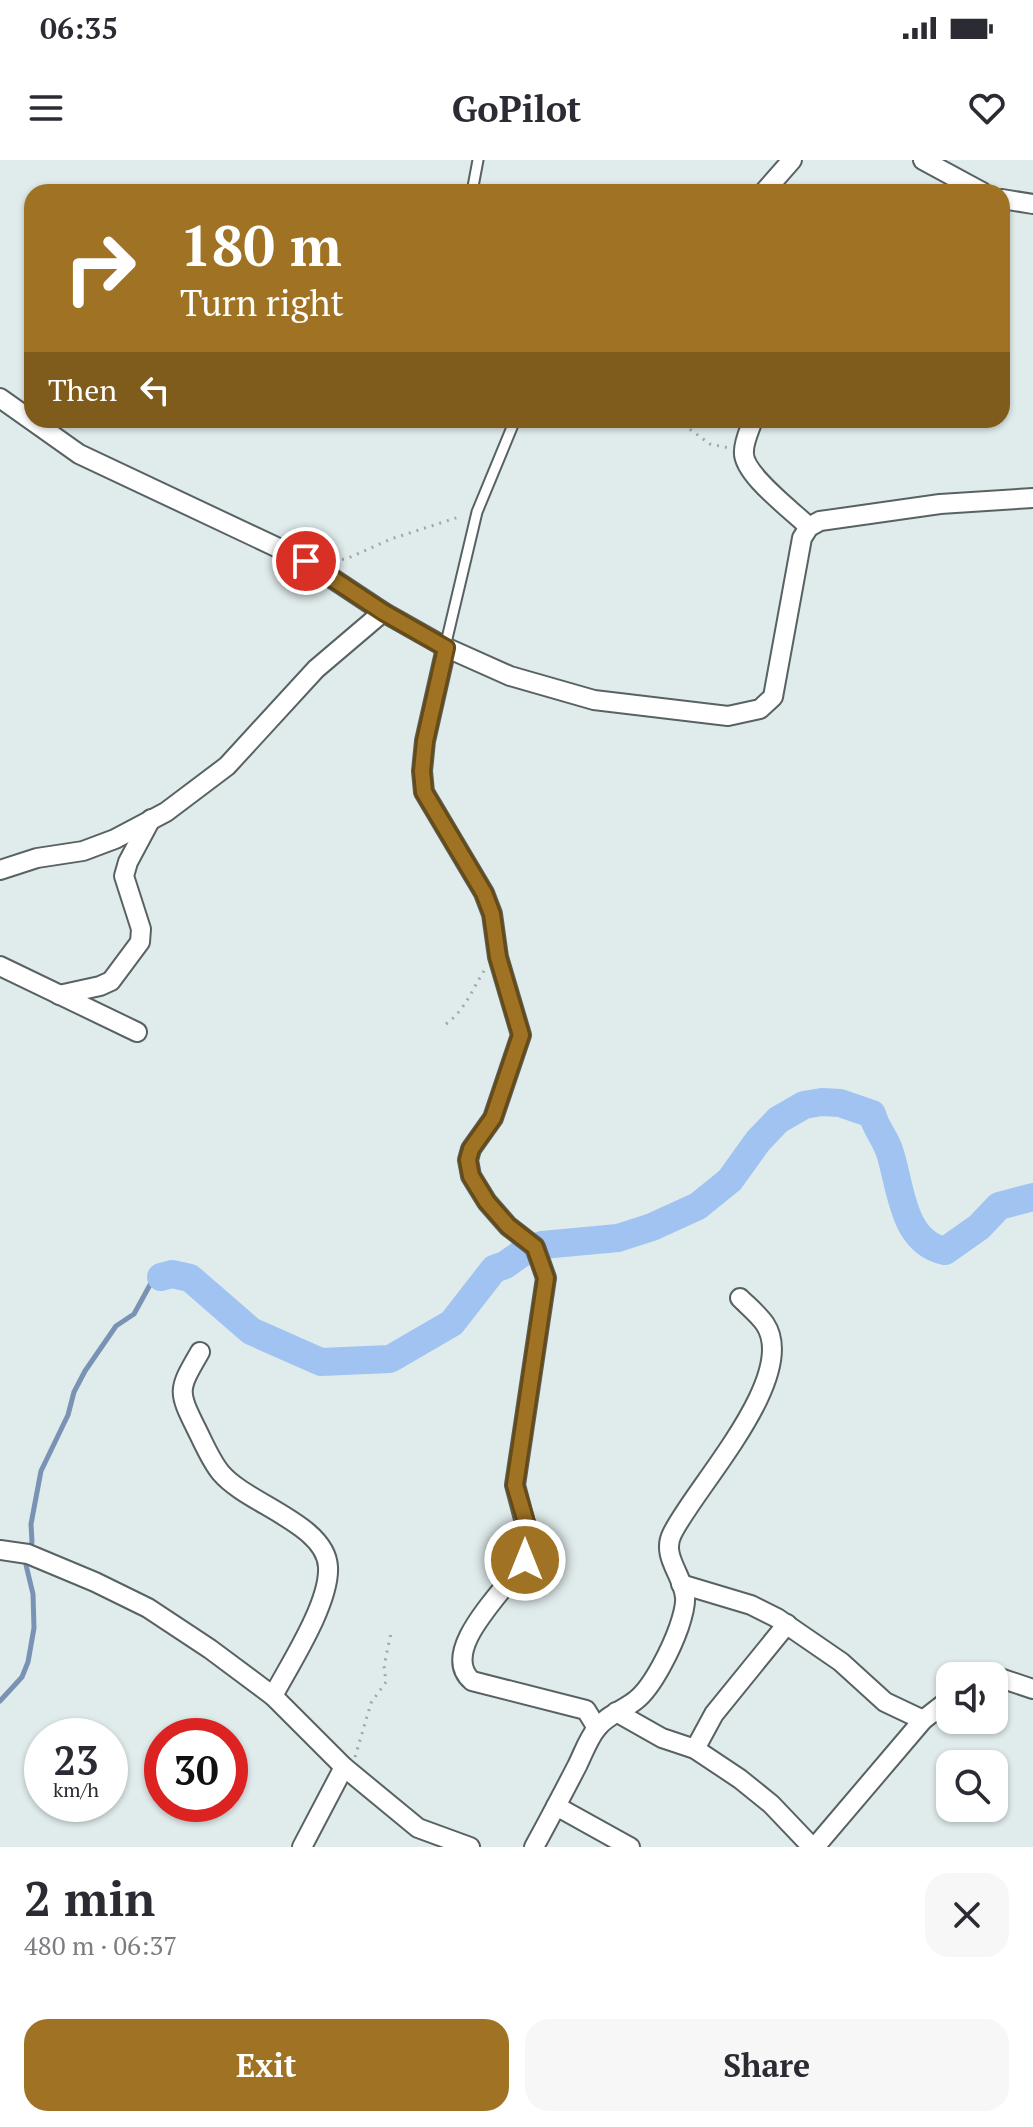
<!DOCTYPE html>
<html lang="en">
<head>
<meta charset="utf-8">
<style>
  :root { --surface:#fff; --page:#f7f7f7; --text:#2b2b33; --muted:#7c7c81; --accent:#9f7323 }
  body { margin:0; font-family:"PT Serif",serif; background:var(--page); color:var(--text); height:100vh; display:flex; flex-direction:column; font-size:30px; white-space:nowrap }
  * { box-sizing:border-box; margin:0 }
  p { font-size:26px; color:var(--muted) }
  .icon { flex:none; width:44px; height:44px; fill:none; stroke:currentColor; stroke-width:2; stroke-linecap:round; stroke-linejoin:round }
  .map { position:relative; height:1687px; overflow:hidden }
  .side { display:flex; flex-direction:column; background:var(--surface); flex:1 }
  .side>* { flex:none }
  .guide { position:absolute; left:24px; top:24px; width:986px; height:244px; border-radius:24px; box-shadow:0 2px 6px #0004; background:#9f7323; color:#fff; overflow:hidden }
  .buttons { position:absolute; left:936px; top:1502px; display:grid; gap:16px }
  .buttons a { display:grid; place-items:center; width:72px; height:72px; border-radius:16px; background:var(--surface); box-shadow:0 2px 6px #0004; font-size:40px }
  .speed { position:absolute; left:24px; top:1558px; display:flex; gap:16px; font-size:40px; font-weight:700; text-align:center }
  .speed>* { display:grid; place-content:center; width:104px; height:104px; border-radius:50%; background:var(--surface); box-shadow:0 2px 6px #0004; line-height:1 }
  .speed small { font-size:20px; font-weight:400 }
  .speed .limit { border:12px solid #d22; background:#fff; color:#111 }
  .pin { position:absolute; display:grid; place-items:center; width:68px; height:68px; color:#fff; margin:-34px; border:4px solid #fff; border-radius:50%; box-shadow:0 2px 8px #0007 }
  .me { position:absolute; width:88px; margin:-44px; rotate:0deg; stroke-linejoin:round; filter:drop-shadow(0 0 6px #0008) }
  .turn { display:flex; align-items:center; gap:28px; height:168px; padding:0 24px; font-size:36px }
  .turn .icon { width:104px; height:104px; stroke-width:2.5 }
  .turn b { display:block; font-size:56px; line-height:68px }
  .then { display:flex; align-items:center; height:76px; padding:0 24px; background:#0003; gap:16px; font-size:30px }
  .round { display:grid; place-items:center; flex:none; width:84px; height:84px; border-radius:24px; background:var(--page) }
  .summary { display:flex; align-items:center; justify-content:space-between; height:136px; padding:0 24px }
  h1 { font-size:48px; font-weight:700; line-height:60px }
  .cta { display:flex; gap:16px; margin-top:auto; padding:16px 24px }
  .cta a { flex:1; height:92px; border-radius:24px; background:var(--accent); color:#fff; font-size:32px; font-weight:700; line-height:92px; text-align:center }
  .cta a+a { background:var(--page); color:var(--text) }
  .status { display:flex; justify-content:space-between; align-items:center; height:56px; padding:0 40px; background:var(--surface); direction:ltr }
  .status svg { height:22px; fill:currentColor }
  header { display:flex; justify-content:space-between; align-items:center; height:104px; padding:0 24px; background:var(--surface); font-size:36px; font-weight:700 }
  .map>svg:first-child { display:block }
</style>
</head>
<body>
<div class="status"><b>06:35</b><svg viewBox="0 0 49 12"><path d="M0 12V9h3v3zM5 12V6h3v6zM10 12V3h3v9zM15 12V0h3v12zM26 1h20v11H26zM47 4h2v5h-2z"/></svg></div>
<header><svg class="icon" aria-label="menu" viewBox="0 0 24 24"><path d="M4 6h16M4 12h16M4 18h16"/></svg>GoPilot<svg class="icon" aria-label="heart" viewBox="0 0 24 24"><path d="M12 20l-8-8c-3-5 5-10 8-4 3-6 11-1 8 4z"/></svg></header>
<div class="map">
<svg width="1033" height="1687" viewBox="0 0 1033 1687">
  <rect width="100%" height="100%" fill="#e0ebec"/>
  <g fill="none" stroke-linecap="round" stroke-linejoin="round">
    <!-- stream -->
    <path stroke="#7993b4" stroke-width="5" d="M 0,1541 L 22,1517 L 28,1502 L 34,1468 L 33,1434 L 26,1405 L 32,1382 L 31,1364 L 41,1311 L 68,1255 L 74,1232 L 85,1211 L 116,1166 L 134,1154 L 151,1123 L 161,1117"/>
    <!-- river -->
    <path stroke="#a0c3f2" stroke-width="28" d="M 161,1117 L 172,1114 L 190,1118 L 251,1171 L 321,1202 L 390,1199 L 452,1163 L 494,1109 L 505,1105 L 525,1091 L 542,1085 L 618,1078 L 652,1067 L 698,1046 L 730,1020 L 758,981 L 778,960 L 804,945 L 822,942 L 840,943 L 872,954 C 876,969 886,979 890,993 C 901,1027 902,1082 945,1091 L 979,1067 L 999,1046 L 1033,1037"/>
    <defs>
      <g id="lane">
        <path d="M 472,32 L 478,0"/>
        <path d="M 445,487 L 477,352 L 515,260"/>
      </g>
      <g id="street">
        <path d="M 923,0 L 982,32"/>
        <path d="M 764,32 L 792,0"/>
        <path d="M 1002,39 L 1033,44"/>
        <path d="M 0,238 L 79,294 L 306,401 L 383,452 L 445,487 L 510,516 L 594,540 L 728,556 L 760,549 L 773,537 L 802,378 L 809,367 L 820,361 L 940,344 L 1033,338"/>
        <path d="M 753,260 C 750,269 744,281 744,291 C 741,313 793,351 809,367"/>
        <path d="M 446,488 L 425,581 L 422,611 L 424,632 L 484,733 L 492,754 L 498,797 L 521,875 L 493,958 L 471,989 L 468,1000 L 471,1016 L 487,1042 L 508,1066 L 535,1087 L 546,1118 L 515,1325 L 532,1389 C 519,1419 434,1488 472,1521 L 586,1550 L 597,1568"/>
        <path d="M 0,710 L 37,698 L 83,691 L 115,679 L 166,652 L 227,606 L 316,509 L 383,452"/>
        <path d="M 0,806 L 137,872"/>
        <path d="M 59,835 L 100,826 L 111,821 L 140,782 L 141,769 L 124,716 L 128,702 L 151,659"/>
        <path d="M 200,1192 C 178,1230 177,1230 197,1270 C 204,1284 211,1301 221,1313 C 247,1344 326,1364 328,1407 C 330,1443 290,1504 273,1536"/>
        <path d="M 0,1390 L 28,1394 L 95,1422 L 148,1448 L 210,1489 L 273,1536 L 344,1607 L 418,1668 L 470,1687"/>
        <path d="M 681,1424 L 751,1445 L 777,1458 L 841,1502 L 885,1542 L 923,1560"/>
        <path d="M 994,1519 L 1000,1518 L 1033,1529"/>
        <path d="M 616,1552 L 662,1578 L 695,1589 L 740,1619 L 771,1644 L 812,1687"/>
        <path d="M 695,1589 L 714,1554 L 787,1464"/>
        <path d="M 556,1646 L 630,1687"/>
        <path d="M 302,1687 L 344,1607"/>
        <path d="M 534,1687 C 549,1660 563,1633 577,1606 C 583,1594 588,1579 597,1568 C 607,1555 624,1550 636,1540 C 653,1527 672,1487 679,1467 C 682,1458 686,1446 685,1437 C 683,1415 661,1396 672,1374 C 694,1328 800,1217 765,1164 C 759,1155 748,1146 740,1138"/>
        <path d="M 815,1687 L 923,1560 L 950,1539"/>
      </g>
    </defs>
    <!-- lane casing -->
    <use href="#lane" stroke="#596263" stroke-width="13"/>
    <!-- street casing -->
    <use href="#street" stroke="#596263" stroke-width="22"/>
    <!-- path -->
    <g stroke="#9fa7a8" stroke-width="3" stroke-dasharray="2 6" stroke-linecap="butt">
      <path d="M 677,260 L 710,284 L 729,288"/>
      <path d="M 334,400 L 346,399 L 391,379 L 462,356"/>
      <path d="M 446,864 C 466,849 471,831 484,811"/>
      <path d="M 355,1597 L 371,1543 L 386,1522 L 384,1506 L 391,1473"/>
    </g>
    <!-- lane -->
    <use href="#lane" stroke="#fff" stroke-width="9"/>
    <!-- street -->
    <use href="#street" stroke="#fff" stroke-width="18"/>
  </g>
  <g fill="none" stroke-linecap="round" stroke-linejoin="round">
    <defs>
      <path id="route" d="M 306,401 L 383,452 L 446,488 L 425,581 L 422,611 L 424,632 L 484,733 L 492,754 L 498,797 L 521,875 L 493,958 L 471,989 L 468,1000 L 471,1016 L 487,1042 L 508,1066 L 535,1087 L 546,1118 L 515,1325 L 532,1383 L 530,1394 L 525,1400"/>
    </defs>
    <!-- route casing -->
    <use href="#route" stroke="#674b17" stroke-width="20"/>
    <!-- route -->
    <use href="#route" stroke="#9f7323" stroke-width="14"/>
  </g>
</svg>
<div class="buttons">
<a><svg class="icon" aria-label="sound" viewBox="0 0 24 24"><path d="M4 9h4l5-4v14l-5-4H4zM17 9q2 3 0 6"/></svg></a>
<a><svg class="icon" aria-label="search" viewBox="0 0 24 24"><circle cx="10" cy="10" r="6"/><path d="M15 15l6 6"/></svg></a>
</div>
<div class="speed"><div>23<small>km/h</small></div><div class="limit">30</div></div>
<div class="pin" style="left:306px;top:401px;background:#d93025"><svg class="icon" aria-label="arrive" viewBox="0 0 24 24"><path d="M6 21V4h12l-3 4 3 4H6"/></svg></div>
<svg class="me" style="left:525px;top:1400px" viewBox="-20 -20 40 40"><circle r="17" fill="#9f7323" stroke="#fff" stroke-width="3"/><path d="M0-11L8 9 0 5-8 9z" fill="#fff"/></svg>
<div class="guide">
<div class="turn"><svg class="icon" aria-label="right" viewBox="0 0 24 24"><path d="M7 20v-9h11M14 6l5 5-5 5"/></svg><div><b>180 m</b>Turn right</div></div>
<div class="then">Then<svg class="icon" aria-label="left" viewBox="0 0 24 24"><path d="M17 20v-9H6M10 6l-5 5 5 5"/></svg></div>
</div>
</div>
<section class="side">
<div class="summary"><div><h1>2 min</h1><p>480 m · 06:37</p></div><a class="round"><svg class="icon" aria-label="close" viewBox="0 0 24 24"><path d="M6 6l12 12M18 6L6 18"/></svg></a></div>
<div class="cta"><a>Exit</a><a>Share</a></div>
</section>
</body>
</html>
